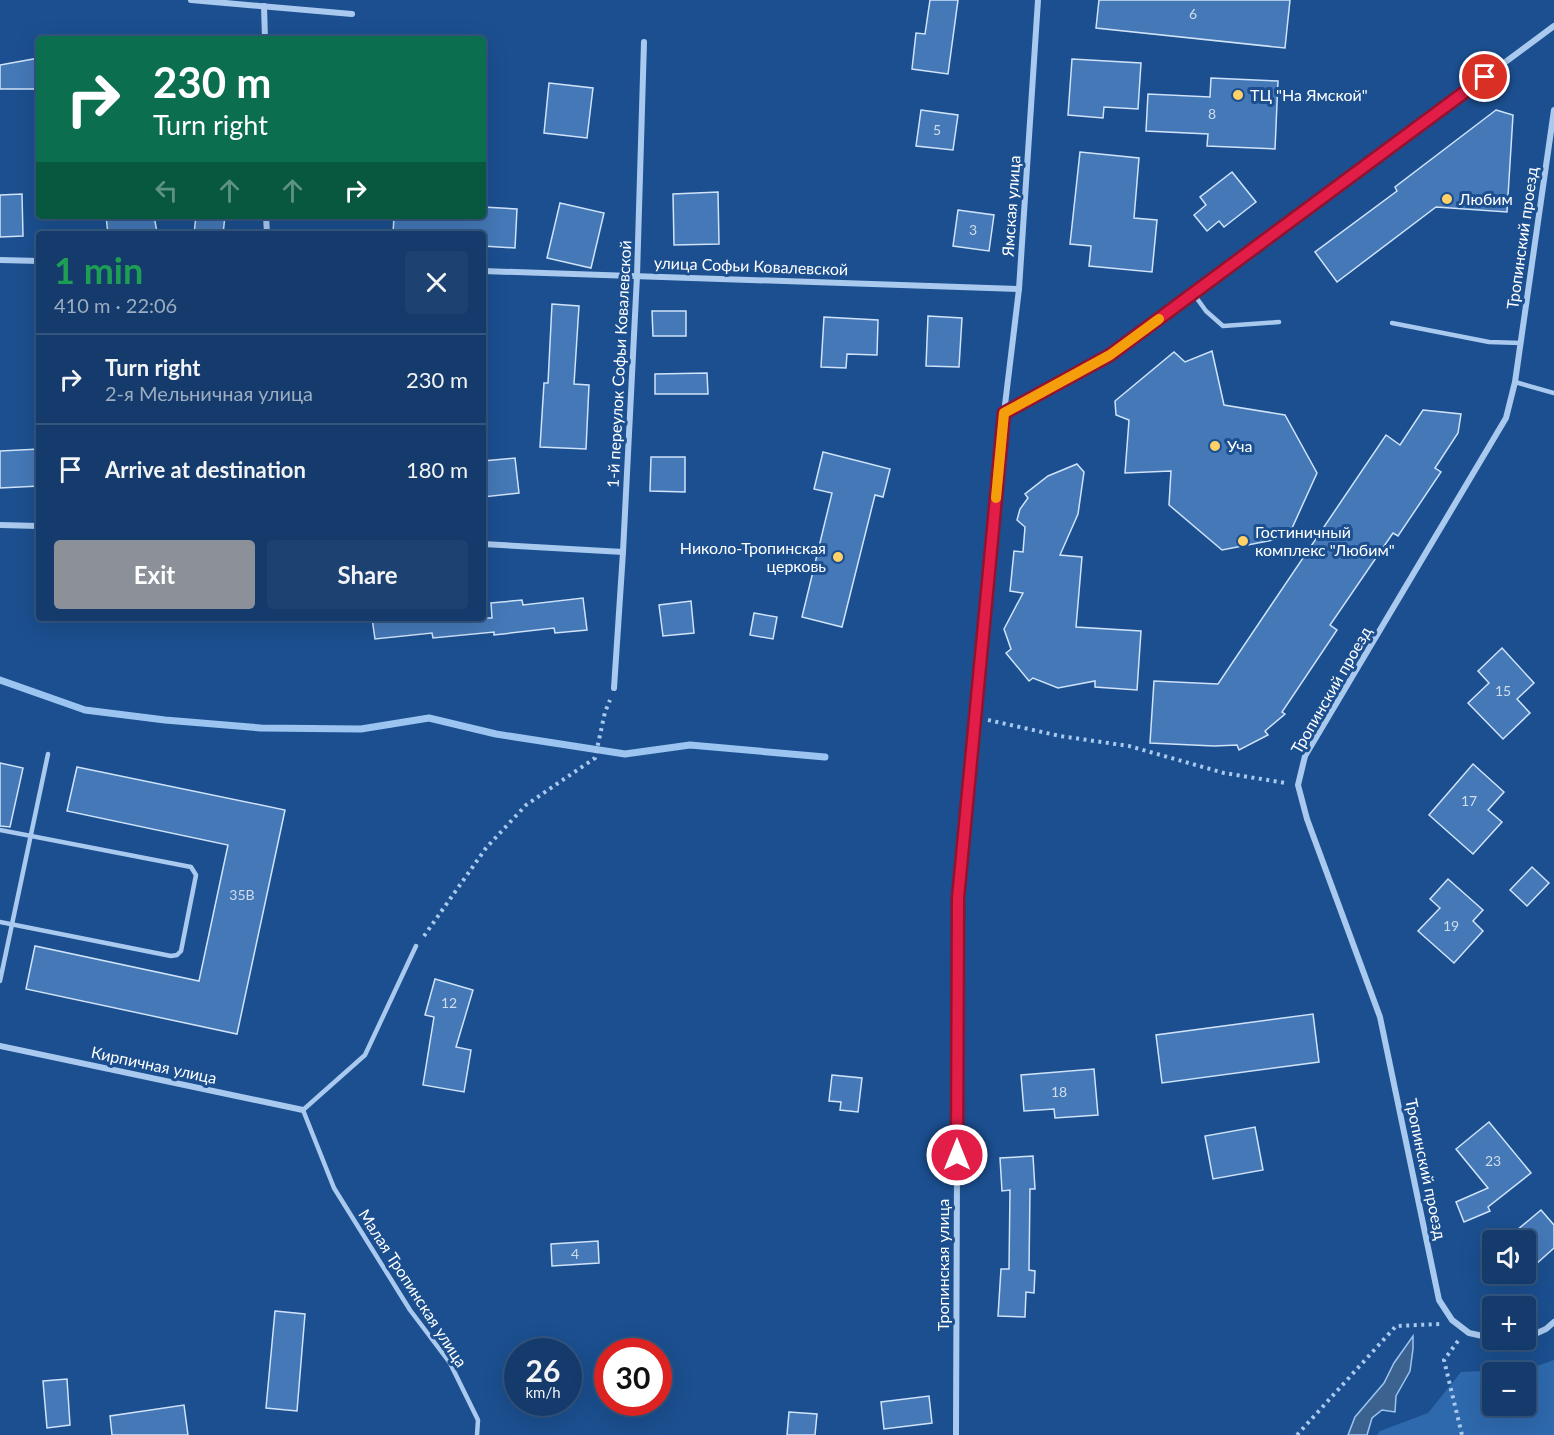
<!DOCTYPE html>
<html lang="en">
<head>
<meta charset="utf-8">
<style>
  :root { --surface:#143b6b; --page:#1d4271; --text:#f1f3f6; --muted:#9dadc1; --line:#33557e; --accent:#8c9099 }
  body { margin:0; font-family:Lato,sans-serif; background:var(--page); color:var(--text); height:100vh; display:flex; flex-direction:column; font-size:22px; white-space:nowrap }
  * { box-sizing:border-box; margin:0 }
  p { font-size:20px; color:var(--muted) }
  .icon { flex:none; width:33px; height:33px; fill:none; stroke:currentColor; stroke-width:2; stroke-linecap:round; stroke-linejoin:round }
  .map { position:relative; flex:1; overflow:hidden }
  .panel { position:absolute; left:36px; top:231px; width:450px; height:390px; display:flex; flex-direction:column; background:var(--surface); border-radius:6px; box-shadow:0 6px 24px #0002,0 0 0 2px var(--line) }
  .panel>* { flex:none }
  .top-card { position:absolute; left:36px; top:36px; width:450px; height:183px; border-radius:6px; box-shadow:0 6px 24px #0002,0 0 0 2px var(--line); background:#0b6e4f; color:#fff; overflow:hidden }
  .controls { position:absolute; left:1482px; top:1230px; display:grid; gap:12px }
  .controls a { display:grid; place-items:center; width:54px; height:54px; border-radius:6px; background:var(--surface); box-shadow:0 6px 24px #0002,0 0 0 2px var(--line); font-size:30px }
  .speed { position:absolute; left:504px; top:1338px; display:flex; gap:12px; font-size:30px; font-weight:700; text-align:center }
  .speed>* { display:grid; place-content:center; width:78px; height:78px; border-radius:50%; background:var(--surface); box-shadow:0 6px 24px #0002,0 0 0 2px var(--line); line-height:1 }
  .speed small { font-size:15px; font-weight:400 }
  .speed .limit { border:9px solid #d22; background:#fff; color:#111 }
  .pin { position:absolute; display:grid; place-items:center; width:51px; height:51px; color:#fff; margin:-26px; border:3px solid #fff; border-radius:50%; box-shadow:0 2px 6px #0007 }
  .me { position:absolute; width:66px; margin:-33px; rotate:0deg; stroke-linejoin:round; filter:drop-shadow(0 0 4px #0008) }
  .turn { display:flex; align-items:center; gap:21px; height:126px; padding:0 18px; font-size:27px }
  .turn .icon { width:78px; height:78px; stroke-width:2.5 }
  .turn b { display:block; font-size:42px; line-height:51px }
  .lanes { display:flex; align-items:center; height:57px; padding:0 18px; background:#0003; justify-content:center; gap:30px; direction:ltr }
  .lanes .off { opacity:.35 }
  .round { display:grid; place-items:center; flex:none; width:63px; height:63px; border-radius:6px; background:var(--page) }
  .summary { display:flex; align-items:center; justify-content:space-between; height:102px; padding:0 18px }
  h1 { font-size:36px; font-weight:700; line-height:45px; color:#1e9e55 }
  .primary-button { display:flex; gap:12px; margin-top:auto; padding:12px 18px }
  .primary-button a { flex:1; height:69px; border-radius:6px; background:var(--accent); color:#fff; font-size:24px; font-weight:700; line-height:69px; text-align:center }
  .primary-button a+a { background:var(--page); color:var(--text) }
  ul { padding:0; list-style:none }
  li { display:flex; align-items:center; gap:18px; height:90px; padding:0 18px; border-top:2px solid var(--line) }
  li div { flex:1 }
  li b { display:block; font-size:22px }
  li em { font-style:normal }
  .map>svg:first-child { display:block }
</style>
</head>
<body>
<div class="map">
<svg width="1554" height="1435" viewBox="0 0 1554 1435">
  <rect width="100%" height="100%" fill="#1b4f8f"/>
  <!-- green -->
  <path fill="#2e69ad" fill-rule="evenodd" d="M 1554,1360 L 1554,1435 L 1377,1435 L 1380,1431 L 1428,1413 L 1461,1372 L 1528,1369 ZM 1492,1372 L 1526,1372 L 1526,1406 L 1492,1406 Z"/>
  <!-- water -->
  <path fill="#3c6290" stroke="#9cc4f0" stroke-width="1.5" d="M 1413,1336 L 1413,1349 L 1410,1371 L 1396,1396 L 1395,1412 L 1382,1410 L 1372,1418 L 1367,1435 L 1348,1435 L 1355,1417 L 1384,1383 L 1394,1363 Z"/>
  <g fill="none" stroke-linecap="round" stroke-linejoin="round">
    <!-- stream -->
    <path stroke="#9cc4f0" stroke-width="7" d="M 0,680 L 85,710 L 165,720 L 261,728 L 361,729 L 429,718 L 496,734 L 625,754 L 690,745 L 825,757"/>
  </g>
  <!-- building -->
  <g fill="#4478b7" stroke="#cfe3fa" stroke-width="1.5">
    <path d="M 930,0 L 958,0 L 948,74 L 912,69 L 916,33 L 925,34 Z"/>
    <path d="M 1099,0 L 1290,0 L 1285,48 L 1096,28 Z"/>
    <path d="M 39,58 L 39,89 L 0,89 L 0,65 Z"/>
    <path d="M 1072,59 L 1141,63 L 1138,109 L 1104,107 L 1103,118 L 1068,115 Z"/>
    <path d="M 1211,78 L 1278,81 L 1275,149 L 1207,146 L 1208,134 L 1146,131 L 1148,94 L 1210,97 Z"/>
    <path d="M 549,83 L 593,88 L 587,138 L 544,133 Z"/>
    <path d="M 921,110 L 958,115 L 953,150 L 916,146 Z"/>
    <path d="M 1496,110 L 1513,115 L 1507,212 L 1436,207 L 1337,282 L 1315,252 L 1397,191 L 1395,187 Z"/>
    <path d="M 1080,152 L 1139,158 L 1134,218 L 1157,220 L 1152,272 L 1089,266 L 1091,246 L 1070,244 Z"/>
    <path d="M 1232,172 L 1256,202 L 1224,227 L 1219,221 L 1207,231 L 1194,215 L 1206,205 L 1200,197 Z"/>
    <path d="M 718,192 L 719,244 L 674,245 L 673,194 Z"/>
    <path d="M 22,194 L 23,236 L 0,237 L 0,195 Z"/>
    <path d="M 560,203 L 604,213 L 591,268 L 547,258 Z"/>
    <path d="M 483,207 L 517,209 L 515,248 L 483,246 L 483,234 L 393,234 L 394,216 L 483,216 Z"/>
    <path d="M 958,210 L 994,215 L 989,251 L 953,246 Z"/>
    <path d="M 106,216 L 154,216 L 157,232 L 145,234 L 108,234 Z"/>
    <path d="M 196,216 L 225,216 L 223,234 L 194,234 Z"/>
    <path d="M 552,304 L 579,306 L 574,384 L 589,385 L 586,449 L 540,447 L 544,383 L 548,383 Z"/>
    <path d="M 652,311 L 686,311 L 686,336 L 653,336 Z"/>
    <path d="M 928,316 L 962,318 L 959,367 L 926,366 Z"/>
    <path d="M 824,317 L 878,320 L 877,355 L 847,354 L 846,368 L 821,367 Z"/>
    <path d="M 1212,351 L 1224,405 L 1285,415 L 1317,473 L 1288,537 L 1222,550 L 1169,505 L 1171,471 L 1125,473 L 1129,420 L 1116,415 L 1115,401 L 1174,352 L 1185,362 Z"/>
    <path d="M 707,373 L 708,394 L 655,394 L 655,374 Z"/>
    <path d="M 1423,410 L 1461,414 L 1458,433 L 1435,468 L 1441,472 L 1398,536 L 1393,533 L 1330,625 L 1337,630 L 1282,712 L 1285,714 L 1265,731 L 1268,735 L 1239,750 L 1237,745 L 1214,746 L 1150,743 L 1154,681 L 1218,684 L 1386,435 L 1400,445 Z"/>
    <path d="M 39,449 L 39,486 L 0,488 L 0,451 Z"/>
    <path d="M 823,452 L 890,469 L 883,497 L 875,495 L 842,627 L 802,617 L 832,493 L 814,489 Z"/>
    <path d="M 651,457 L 685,457 L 685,492 L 650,491 Z"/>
    <path d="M 515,458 L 519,493 L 483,497 L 483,461 Z"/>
    <path d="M 1077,464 L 1084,472 L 1078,514 L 1060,555 L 1082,557 L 1076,627 L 1141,631 L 1137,690 L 1095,687 L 1095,681 L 1058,688 L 1033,678 L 1029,681 L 1006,653 L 1011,649 L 1004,629 L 1023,593 L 1010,591 L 1014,551 L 1023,552 L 1025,527 L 1017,520 L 1020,509 L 1028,498 L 1025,494 L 1048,476 Z"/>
    <path d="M 583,598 L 587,630 L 555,633 L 554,628 L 494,635 L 494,632 L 433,638 L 432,633 L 375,639 L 372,618 L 492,618 L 491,603 L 522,600 L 523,605 Z"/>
    <path d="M 691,601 L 694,633 L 663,636 L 659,605 Z"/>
    <path d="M 754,613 L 777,617 L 773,639 L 750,635 Z"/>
    <path d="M 1502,648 L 1534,683 L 1517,699 L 1530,713 L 1503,739 L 1468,703 L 1489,683 L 1478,671 Z"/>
    <path d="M 0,763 L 23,768 L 10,827 L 0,826 Z"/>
    <path d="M 1473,764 L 1504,792 L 1488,810 L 1502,822 L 1473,854 L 1429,815 Z"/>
    <path d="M 77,767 L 285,810 L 237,1034 L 26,989 L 35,946 L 199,981 L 228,845 L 67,811 Z"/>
    <path d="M 1532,867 L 1549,883 L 1527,906 L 1510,890 Z"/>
    <path d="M 1448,879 L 1483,910 L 1473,921 L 1483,931 L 1454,963 L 1418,931 L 1440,908 L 1430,899 Z"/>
    <path d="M 435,979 L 473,990 L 456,1047 L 471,1050 L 464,1092 L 423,1085 L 434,1017 L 425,1015 Z"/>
    <path d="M 1313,1014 L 1319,1062 L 1162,1083 L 1156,1035 Z"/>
    <path d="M 1094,1069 L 1098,1115 L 1055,1118 L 1054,1109 L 1024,1111 L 1021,1075 Z"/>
    <path d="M 832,1075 L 862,1078 L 858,1112 L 840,1110 L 841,1102 L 829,1101 Z"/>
    <path d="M 1489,1122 L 1531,1173 L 1488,1207 L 1490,1211 L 1464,1222 L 1456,1202 L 1488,1188 L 1456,1149 Z"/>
    <path d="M 1255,1127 L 1263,1170 L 1213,1179 L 1205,1136 Z"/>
    <path d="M 1033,1156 L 1035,1189 L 1030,1189 L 1029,1270 L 1035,1271 L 1034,1293 L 1026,1292 L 1025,1317 L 998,1316 L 1001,1269 L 1009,1269 L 1010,1190 L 1002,1191 L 1000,1158 Z"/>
    <path d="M 1541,1210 L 1554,1225 L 1554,1248 L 1526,1273 L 1526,1240 L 1505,1240 Z"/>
    <path d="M 598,1241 L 599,1263 L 552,1266 L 551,1244 Z"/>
    <path d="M 275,1311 L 305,1314 L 297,1411 L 266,1408 Z"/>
    <path d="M 67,1379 L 70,1425 L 47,1428 L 43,1381 Z"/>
    <path d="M 929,1396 L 932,1423 L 884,1429 L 881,1402 Z"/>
    <path d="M 184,1405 L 188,1435 L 112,1435 L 110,1416 Z"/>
    <path d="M 789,1412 L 817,1414 L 815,1435 L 787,1435 Z"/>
  </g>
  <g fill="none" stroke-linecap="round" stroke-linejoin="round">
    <!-- path -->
    <g stroke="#a9c9ee" stroke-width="4" stroke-dasharray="3 4.5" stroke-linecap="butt">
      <path d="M 988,720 L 1060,736 L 1129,746 L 1224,773 L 1286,783"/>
      <path d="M 424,936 L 486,848 L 526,805 L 595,758 L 605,712 L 610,700"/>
      <path d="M 1458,1341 L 1444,1360 L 1462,1435"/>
      <path d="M 1297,1435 L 1396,1326 L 1440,1324"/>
    </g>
    <!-- lane -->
    <g stroke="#a9c9ee" stroke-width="4.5">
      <path d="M 1193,293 L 1206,311 L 1223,326 L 1279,322"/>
      <path d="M 1392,323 L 1489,342 L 1521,343"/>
      <path d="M 1515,382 L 1554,393"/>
      <path d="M 0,830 L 191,867 L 196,875 L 181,951 L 177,955 L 171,956 L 0,922"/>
      <path d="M 416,946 L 365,1055 L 303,1110 L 334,1188 L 410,1310 L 450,1363 L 478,1420 L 477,1435"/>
      <path d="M 0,981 L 48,754"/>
    </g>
    <!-- street -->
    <g stroke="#a9c9ee" stroke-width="6">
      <path d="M 191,0 L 352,14"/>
      <path d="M 264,6 L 265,39"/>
      <path d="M 266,216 L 267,234"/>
      <path d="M 0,260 L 39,261"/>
      <path d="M 483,271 L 1019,289"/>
      <path d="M 1004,413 L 1110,355 L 1554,26"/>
      <path d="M 0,525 L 39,526"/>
      <path d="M 483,544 L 623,552"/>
      <path d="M 614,688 L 623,552 L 637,276 L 644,42"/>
      <path d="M 0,1046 L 303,1110"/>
      <path d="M 1492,1338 L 1469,1333 L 1452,1320 L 1439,1300 L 1380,1017 L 1307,819 L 1298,785 L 1305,756 L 1506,418 L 1515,382 L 1554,110"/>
      <path d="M 1526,1338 L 1546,1329 L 1554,1322"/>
      <path d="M 1498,1340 L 1506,1341 L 1517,1340"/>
      <path d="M 956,1435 L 958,898 L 1004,413 L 1019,289 L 1038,0"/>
    </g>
  </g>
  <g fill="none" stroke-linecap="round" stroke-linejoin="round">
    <defs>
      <path id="route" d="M 957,1155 L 958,898 L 1004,413 L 1110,355 L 1485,77"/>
    </defs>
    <!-- route casing -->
    <use href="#route" stroke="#92132f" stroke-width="15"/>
    <!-- route -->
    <use href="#route" stroke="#e11d48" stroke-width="10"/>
    <!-- slow -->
    <path stroke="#f59e0b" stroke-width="10" d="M 996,498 L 1004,413 L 1110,355 L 1159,319"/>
  </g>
  <!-- markers -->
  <g fill="#ffd166" stroke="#1b4f8f" stroke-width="2">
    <circle cx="1238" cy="95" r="6"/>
    <circle cx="1447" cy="199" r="6"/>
    <circle cx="1215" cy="446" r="6"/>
    <circle cx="1243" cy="541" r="6"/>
    <circle cx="838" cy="557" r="6"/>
  </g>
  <g text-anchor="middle" stroke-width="6" stroke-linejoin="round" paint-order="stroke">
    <!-- number labels -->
    <g font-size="14" fill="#d0dded">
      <text x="1193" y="19">6</text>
      <text x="1212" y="119">8</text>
      <text x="937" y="135">5</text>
      <text x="973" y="235">3</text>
      <text x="1503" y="696">15</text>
      <text x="1469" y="806">17</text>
      <text x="242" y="900">35В</text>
      <text x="1451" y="931">19</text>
      <text x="449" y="1008">12</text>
      <text x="1059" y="1097">18</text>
      <text x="1493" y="1166">23</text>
      <text x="575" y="1259">4</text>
    </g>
    <!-- poi labels -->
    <g font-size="16" fill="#fff" stroke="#1b4f8f" text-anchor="start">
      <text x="1250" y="101">ТЦ "На Ямской"</text>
      <text x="1459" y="205">Любим</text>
      <text x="1227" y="452">Уча</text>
      <text x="1255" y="538">Гостиничный<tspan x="1255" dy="18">комплекс "Любим"</tspan></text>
      <text x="826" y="554" text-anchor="end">Николо-Тропинская<tspan x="826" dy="18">церковь</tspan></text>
    </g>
    <!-- street labels -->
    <g font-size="16" fill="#fff" stroke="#1b4f8f">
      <text transform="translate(1011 206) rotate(-86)" y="6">Ямская улица</text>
      <text transform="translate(1522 238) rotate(-82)" y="6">Тропинский проезд</text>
      <text transform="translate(751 266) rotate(2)" y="6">улица Софьи Ковалевской</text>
      <text transform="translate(619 364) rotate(-87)" y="6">1-й переулок Софьи Ковалевской</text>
      <text transform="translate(1331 690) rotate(-60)" y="6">Тропинский проезд</text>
      <text transform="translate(154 1065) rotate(12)" y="6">Кирпичная улица</text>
      <text transform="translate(1426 1169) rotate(78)" y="6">Тропинский проезд</text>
      <text transform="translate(943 1265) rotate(-90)" y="6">Тропинская улица</text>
      <text transform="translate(413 1288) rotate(57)" y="6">Малая Тропинская улица</text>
    </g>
  </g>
</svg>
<div class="controls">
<a><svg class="icon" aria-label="sound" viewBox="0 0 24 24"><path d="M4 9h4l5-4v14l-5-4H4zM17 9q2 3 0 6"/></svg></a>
<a>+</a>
<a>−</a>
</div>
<div class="speed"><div>26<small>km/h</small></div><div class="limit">30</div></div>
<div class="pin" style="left:1485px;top:77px;background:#d93025"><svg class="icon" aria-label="arrive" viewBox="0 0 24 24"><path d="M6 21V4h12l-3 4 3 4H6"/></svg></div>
<svg class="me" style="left:957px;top:1155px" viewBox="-20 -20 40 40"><circle r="17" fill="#e11d48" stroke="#fff" stroke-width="3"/><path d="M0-11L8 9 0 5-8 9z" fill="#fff"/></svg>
<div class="top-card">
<div class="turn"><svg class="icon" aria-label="right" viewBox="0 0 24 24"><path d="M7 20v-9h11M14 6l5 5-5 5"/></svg><div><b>230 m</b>Turn right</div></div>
<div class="lanes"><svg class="icon off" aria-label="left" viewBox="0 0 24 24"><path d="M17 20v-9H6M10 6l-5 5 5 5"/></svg><svg class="icon off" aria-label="ahead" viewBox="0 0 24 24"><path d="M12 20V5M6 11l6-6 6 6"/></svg><svg class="icon off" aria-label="ahead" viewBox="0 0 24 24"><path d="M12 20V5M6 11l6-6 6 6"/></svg><svg class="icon" aria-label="right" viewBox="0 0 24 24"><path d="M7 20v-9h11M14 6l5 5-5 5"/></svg></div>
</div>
<section class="panel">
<div class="summary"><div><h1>1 min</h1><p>410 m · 22:06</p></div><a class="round"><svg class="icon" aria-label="close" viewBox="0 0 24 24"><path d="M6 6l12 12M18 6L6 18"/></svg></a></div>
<ul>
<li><svg class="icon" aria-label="right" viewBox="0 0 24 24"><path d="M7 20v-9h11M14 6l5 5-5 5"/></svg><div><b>Turn right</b><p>2-я Мельничная улица</p></div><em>230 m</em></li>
<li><svg class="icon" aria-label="arrive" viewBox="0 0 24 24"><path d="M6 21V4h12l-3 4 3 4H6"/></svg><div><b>Arrive at destination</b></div><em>180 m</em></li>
</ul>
<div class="primary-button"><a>Exit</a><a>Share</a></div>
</section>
</div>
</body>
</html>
